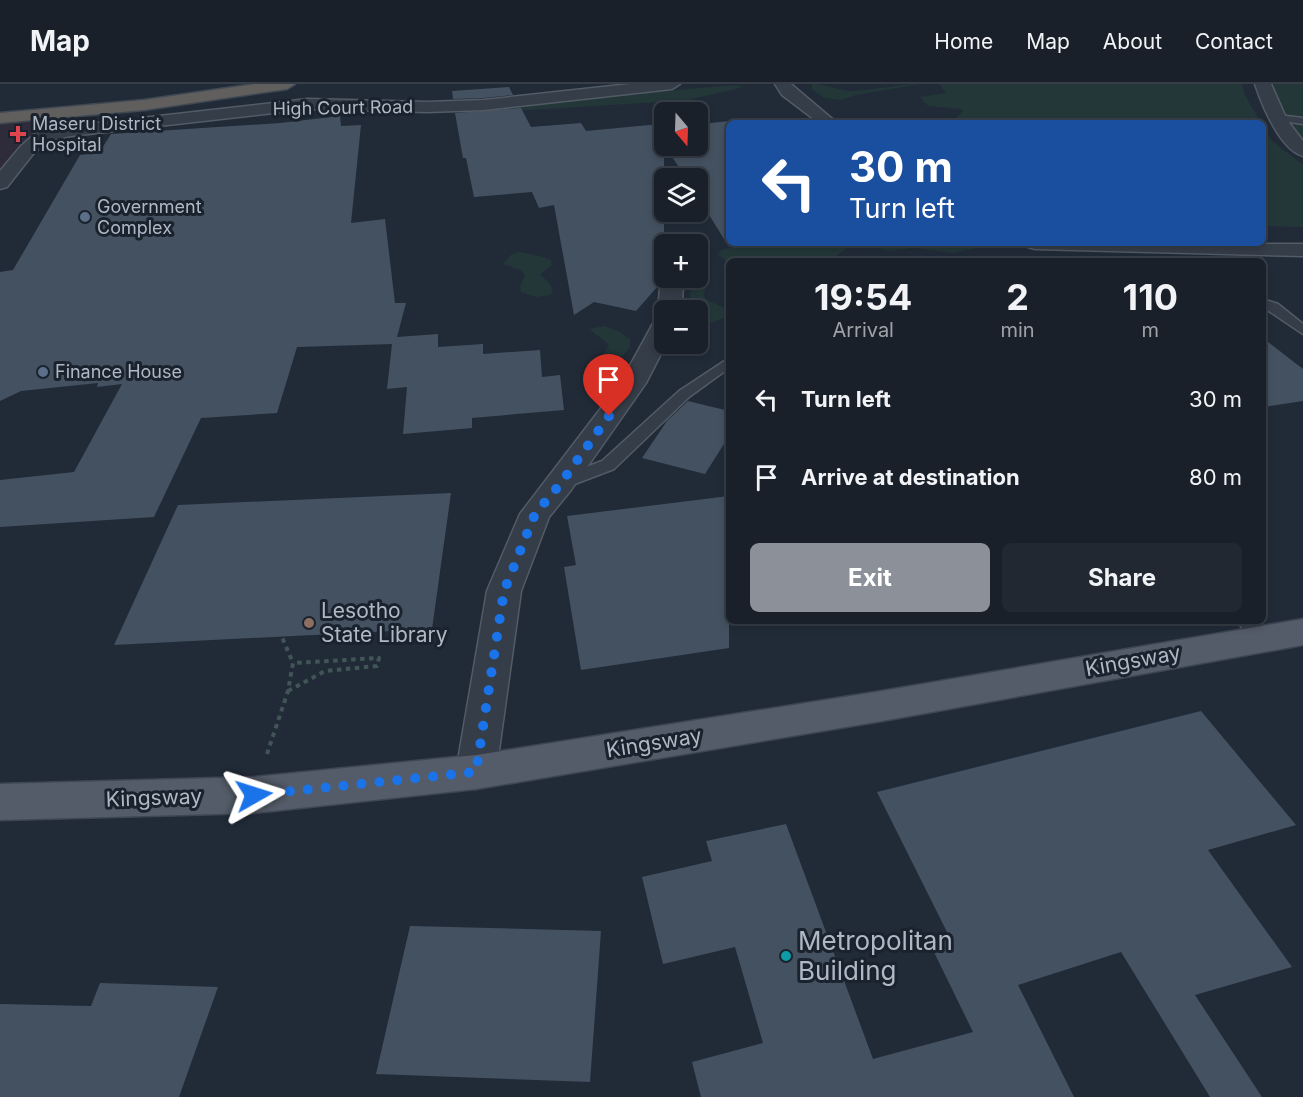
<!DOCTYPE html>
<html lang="en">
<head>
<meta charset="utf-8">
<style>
  :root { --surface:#19202a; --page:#222832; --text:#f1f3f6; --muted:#9fa3a8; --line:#373e47; --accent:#8c9099 }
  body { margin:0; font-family:Inter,sans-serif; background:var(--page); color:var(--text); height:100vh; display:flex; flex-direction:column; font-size:22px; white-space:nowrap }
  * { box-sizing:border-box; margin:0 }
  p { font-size:20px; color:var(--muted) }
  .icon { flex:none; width:33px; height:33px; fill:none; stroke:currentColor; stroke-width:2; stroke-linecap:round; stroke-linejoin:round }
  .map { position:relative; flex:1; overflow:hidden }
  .sheet { position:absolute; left:726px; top:174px; width:540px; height:366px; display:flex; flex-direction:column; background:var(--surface); border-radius:9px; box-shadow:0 3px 9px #0003,0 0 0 2px var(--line) }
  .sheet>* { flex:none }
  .top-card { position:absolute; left:726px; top:36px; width:540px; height:126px; border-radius:9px; box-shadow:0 3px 9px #0003,0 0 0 2px var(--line); background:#1a4fa0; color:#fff; overflow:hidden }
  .needle { width:39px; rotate:161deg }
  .tools { position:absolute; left:654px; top:18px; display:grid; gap:12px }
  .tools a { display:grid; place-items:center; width:54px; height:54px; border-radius:9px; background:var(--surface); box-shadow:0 3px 9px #0003,0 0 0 2px var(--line); font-size:30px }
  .pin { position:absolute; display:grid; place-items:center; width:51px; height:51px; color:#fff; margin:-62px -26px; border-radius:50% 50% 50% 0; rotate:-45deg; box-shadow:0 0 6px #0007 }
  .pin .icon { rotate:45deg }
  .me { position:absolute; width:66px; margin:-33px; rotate:84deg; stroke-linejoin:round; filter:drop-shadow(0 0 4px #0008) }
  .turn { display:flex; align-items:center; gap:21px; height:126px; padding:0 24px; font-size:27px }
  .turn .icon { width:78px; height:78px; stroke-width:2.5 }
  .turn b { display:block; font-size:42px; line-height:51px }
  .eta { display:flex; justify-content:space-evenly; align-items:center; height:102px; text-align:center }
  .eta b { font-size:36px; font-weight:700; line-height:42px }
  .cta { display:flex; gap:12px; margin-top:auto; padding:12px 24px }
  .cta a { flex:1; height:69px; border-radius:9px; background:var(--accent); color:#fff; font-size:24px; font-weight:700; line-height:69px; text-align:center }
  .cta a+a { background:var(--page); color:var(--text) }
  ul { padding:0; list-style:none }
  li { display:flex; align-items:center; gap:18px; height:78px; padding:0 24px }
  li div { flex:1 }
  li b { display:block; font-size:22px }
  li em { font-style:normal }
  header { display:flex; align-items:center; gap:36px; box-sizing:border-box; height:84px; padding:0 30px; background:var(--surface); border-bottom:2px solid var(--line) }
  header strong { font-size:28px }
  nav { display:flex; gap:33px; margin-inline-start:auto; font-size:21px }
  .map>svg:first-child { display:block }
</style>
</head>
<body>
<header>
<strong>Map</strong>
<nav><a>Home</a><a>Map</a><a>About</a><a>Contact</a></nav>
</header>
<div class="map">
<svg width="1303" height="1013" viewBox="0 0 1303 1013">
  <rect width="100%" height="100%" fill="#212b38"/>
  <!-- medical -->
  <path fill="#2e2c3a" d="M 47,30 L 27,66 L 0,99 L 0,34 Z"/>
  <!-- green -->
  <g fill="#233739">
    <path d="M 812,0 C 828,0 837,7 853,7 C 876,6 898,0 920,0 L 856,11 L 841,16 L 825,14 L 812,6 Z"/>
    <path d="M 939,0 L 1242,0 L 1245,11 L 1261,39 L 951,39 L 963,27 L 961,25 L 928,22 L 920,13 L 946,9 Z"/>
    <path d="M 1272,0 L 1303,0 L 1303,62 L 1299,59 L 1274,10 Z"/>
    <path d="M 736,1 L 744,3 L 688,16 L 531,26 L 493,26 L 597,13 Z"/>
    <path d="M 1263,42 L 1271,56 L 1303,81 L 1303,143 L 1263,142 Z"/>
    <path d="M 770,159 L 1002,159 L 952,169 L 914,164 L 889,167 L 859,160 L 847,164 L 835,173 L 822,177 L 748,176 L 727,178 L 718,170 L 723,165 Z"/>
    <path d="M 519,168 C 524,169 547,173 551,176 L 552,181 L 540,190 L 550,200 L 553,207 L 550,211 L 536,213 L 521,208 L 520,203 L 525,191 L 521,186 L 503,180 L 512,170 Z"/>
    <path d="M 700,203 L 706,206 L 703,210 L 706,215 L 728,226 L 728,230 C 720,239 707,237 698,245 L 698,226 L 694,226 L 690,210 L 692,205 Z"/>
    <path d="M 604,242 L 620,248 L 630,255 L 630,263 L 615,281 L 603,278 L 602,273 L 609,261 C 603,254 596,252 590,245 Z"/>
  </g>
  <!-- building -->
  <g fill="#445160">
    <path d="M 509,3 L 513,11 L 484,14 L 453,15 L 452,7 Z"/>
    <path d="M 521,24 L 531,43 L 581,39 L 586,47 L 660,40 L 656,29 L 686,26 L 688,28 L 664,28 L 664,187 L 659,193 L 658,202 L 636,227 L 594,218 L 574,231 L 554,121 L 539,124 L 532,108 L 474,113 L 466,74 L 463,74 L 455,29 Z"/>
    <path d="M 340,32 L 341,42 L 361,41 L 351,139 L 385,135 L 395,219 L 406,219 L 397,253 L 438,250 L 438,263 L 483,260 L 483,270 L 540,266 L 542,293 L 560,291 L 564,326 L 472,334 L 472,344 L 403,350 L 407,303 L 387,305 L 392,260 L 297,263 L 277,329 L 201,334 L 154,433 L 0,443 L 0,396 L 74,388 L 122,300 L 97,303 L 98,299 L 21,307 L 0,317 L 0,188 L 13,186 L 80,71 L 99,69 L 111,50 L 280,39 Z"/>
    <path d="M 698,36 L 711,39 L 729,37 L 729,163 L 698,113 L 698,94 L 686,94 L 665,62 L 698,62 Z"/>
    <path d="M 1263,254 L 1303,285 L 1303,317 L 1263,323 Z"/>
    <path d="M 688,317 L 729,327 L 729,352 L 705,390 L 642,374 L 667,337 Z"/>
    <path d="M 451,409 L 432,545 L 114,561 L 178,421 Z"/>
    <path d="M 729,412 L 729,564 L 581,586 L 564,483 L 576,481 L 567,432 Z"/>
    <path d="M 1201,627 L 1296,741 L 1208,766 L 1292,883 L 1195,911 L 1262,1013 L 1210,1013 L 1121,868 L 1018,901 L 1074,1013 L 701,1013 L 692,978 L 763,959 L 735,863 L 663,880 L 642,793 L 712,777 L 706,757 L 786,740 L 873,975 L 973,948 L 930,860 L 950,854 L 877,708 Z"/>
    <path d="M 410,842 L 601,847 L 590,998 L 376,990 Z"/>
    <path d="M 100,899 L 218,903 L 179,1013 L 0,1013 L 0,920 L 91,922 Z"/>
  </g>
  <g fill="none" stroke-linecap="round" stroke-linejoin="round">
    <defs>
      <g id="service">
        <path d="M 1278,31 L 1303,34 L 1303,40 L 1275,36 L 1275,32 Z"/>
        <path d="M 1263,215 L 1278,220 L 1303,240 L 1303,250 L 1263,223 Z"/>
        <path d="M 729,274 L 729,284 L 689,313 L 614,385 L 567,403 L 555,403 L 553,399 L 555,395 L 602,377 L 679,307 Z"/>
        <path d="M 1238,537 L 1258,537 L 1271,554 L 1269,559 C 1255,564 1244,549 1238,537 Z"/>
      </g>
      <g id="minor">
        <path d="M 630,0 L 680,0 L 672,5 L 484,26 L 427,28 L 308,25 L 71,52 L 48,57 L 33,70 L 7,103 L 0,105 L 0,87 L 21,62 L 36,49 L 71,42 L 308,15 L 427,18 L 484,16 Z"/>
        <path d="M 775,0 L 791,0 L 837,39 L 819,39 L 782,11 Z"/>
        <path d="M 1255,0 L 1271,0 L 1287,36 L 1303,57 L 1303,72 C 1280,66 1262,21 1255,0 Z"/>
        <path d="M 1025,159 L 1303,160 L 1303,172 L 1035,165 L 1028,163 Z"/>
        <path d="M 664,189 L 664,194 L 683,194 L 682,226 L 664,226 L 664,232 L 658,226 L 661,194 Z"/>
        <path d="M 664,232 L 666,260 L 646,299 L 571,406 L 549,433 L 521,507 L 496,688 L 490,700 L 476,705 L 462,700 L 456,688 L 487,507 L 520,430 L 621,298 L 656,234 Z"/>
      </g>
      <path id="primary" d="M 1303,535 L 1303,561 L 882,637 L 476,705 L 254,729 L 0,736 L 0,700 L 254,693 L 476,671 L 882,607 Z"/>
      <path id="trunk" d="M 255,0 L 295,0 L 287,5 L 144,26 L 0,39 L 0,29 L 144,16 Z"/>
    </defs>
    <!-- service casing -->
    <use href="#service" stroke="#525b66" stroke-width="3"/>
    <!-- minor casing -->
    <use href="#minor" stroke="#525b66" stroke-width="3"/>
    <!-- primary casing -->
    <use href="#primary" stroke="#3e4652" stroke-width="3"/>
    <!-- trunk casing -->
    <use href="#trunk" stroke="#3f4853" stroke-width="3"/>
    <!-- path -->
    <g stroke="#415456" stroke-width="4" stroke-dasharray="4.5 4.5" stroke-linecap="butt">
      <path d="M 288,607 L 325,587 L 377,582 L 379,574 L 293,579"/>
      <path d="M 267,670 L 288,607 L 293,579 L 282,553"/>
    </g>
    <!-- service -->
    <use href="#service" fill="#353d48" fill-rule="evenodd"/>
    <!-- minor -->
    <use href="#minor" fill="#353d48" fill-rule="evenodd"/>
    <!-- primary -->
    <use href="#primary" fill="#535c68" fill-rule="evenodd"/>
    <!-- trunk -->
    <use href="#trunk" fill="#605f5d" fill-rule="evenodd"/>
  </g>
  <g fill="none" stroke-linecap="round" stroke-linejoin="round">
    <!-- route -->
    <path stroke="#1a73e8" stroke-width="10" stroke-dasharray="0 18" d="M 254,711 L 476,688 L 504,507 L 535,430 L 561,399 L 609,332"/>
  </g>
  <!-- markers -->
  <path fill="#e0444e" stroke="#1a222d" stroke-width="2" d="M15 41h6v6h6v6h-6v6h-6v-6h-6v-6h6z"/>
  <g fill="#5c6f8a" stroke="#1a222d" stroke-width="2">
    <circle cx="85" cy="133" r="6"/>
    <circle cx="43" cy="288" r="6"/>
  </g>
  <circle fill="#8d6e63" stroke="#1a222d" stroke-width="2" cx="309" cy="539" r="6"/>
  <circle fill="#0f9aa8" stroke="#1a222d" stroke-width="2" cx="786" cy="872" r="6"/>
  <g text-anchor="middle" stroke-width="6" stroke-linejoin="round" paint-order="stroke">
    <!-- far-street labels -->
    <g font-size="18" fill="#afb8c5" stroke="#1a222d">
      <text transform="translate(343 24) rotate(-1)" y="6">High Court Road</text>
    </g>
    <!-- far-poi labels -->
    <g font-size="18" fill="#afb8c5" stroke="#1a222d" text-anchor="start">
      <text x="32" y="46">Maseru District<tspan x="32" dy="21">Hospital</tspan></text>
      <text x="97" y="129">Government<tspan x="97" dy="21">Complex</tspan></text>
      <text x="55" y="294">Finance House</text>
    </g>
    <!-- poi labels -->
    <g font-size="21" fill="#afb8c5" stroke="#1a222d" text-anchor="start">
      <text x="321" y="534">Lesotho<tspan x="321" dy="24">State Library</tspan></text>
    </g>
    <!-- street labels -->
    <g font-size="21" fill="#afb8c5" stroke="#1a222d">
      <text transform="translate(1133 577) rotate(-10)" y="7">Kingsway</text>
      <text transform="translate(654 659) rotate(-9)" y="7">Kingsway</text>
      <text transform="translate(154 714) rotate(-2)" y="7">Kingsway</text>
    </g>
    <!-- near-poi labels -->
    <g font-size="26" fill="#afb8c5" stroke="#1a222d" text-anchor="start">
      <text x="798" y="866">Metropolitan<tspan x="798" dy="30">Building</tspan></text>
    </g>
  </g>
</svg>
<div class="tools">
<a><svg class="needle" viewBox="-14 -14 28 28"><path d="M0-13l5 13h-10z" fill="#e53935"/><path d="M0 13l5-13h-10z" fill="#9fa3a8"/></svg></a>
<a><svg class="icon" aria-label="layers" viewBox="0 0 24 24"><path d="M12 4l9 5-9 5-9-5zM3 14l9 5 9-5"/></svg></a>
<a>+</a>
<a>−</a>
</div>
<div class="pin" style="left:609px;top:332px;background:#d93025"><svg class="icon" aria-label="arrive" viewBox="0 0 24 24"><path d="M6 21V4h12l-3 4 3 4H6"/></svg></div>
<svg class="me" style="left:254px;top:711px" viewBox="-20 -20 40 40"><path d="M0-17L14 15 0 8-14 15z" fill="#1a73e8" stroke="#fff" stroke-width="4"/></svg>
<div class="top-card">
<div class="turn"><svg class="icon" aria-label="left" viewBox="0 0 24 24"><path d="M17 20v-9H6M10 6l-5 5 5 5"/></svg><div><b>30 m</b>Turn left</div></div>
</div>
<section class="sheet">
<div class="eta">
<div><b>19:54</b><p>Arrival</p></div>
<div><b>2</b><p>min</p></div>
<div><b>110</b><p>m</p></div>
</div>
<ul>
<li><svg class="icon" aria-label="left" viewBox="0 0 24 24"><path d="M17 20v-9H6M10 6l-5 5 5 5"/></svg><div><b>Turn left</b></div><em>30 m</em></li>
<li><svg class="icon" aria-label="arrive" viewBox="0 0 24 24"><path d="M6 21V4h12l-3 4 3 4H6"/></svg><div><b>Arrive at destination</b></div><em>80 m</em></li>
</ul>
<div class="cta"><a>Exit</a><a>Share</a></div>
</section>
</div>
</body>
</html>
